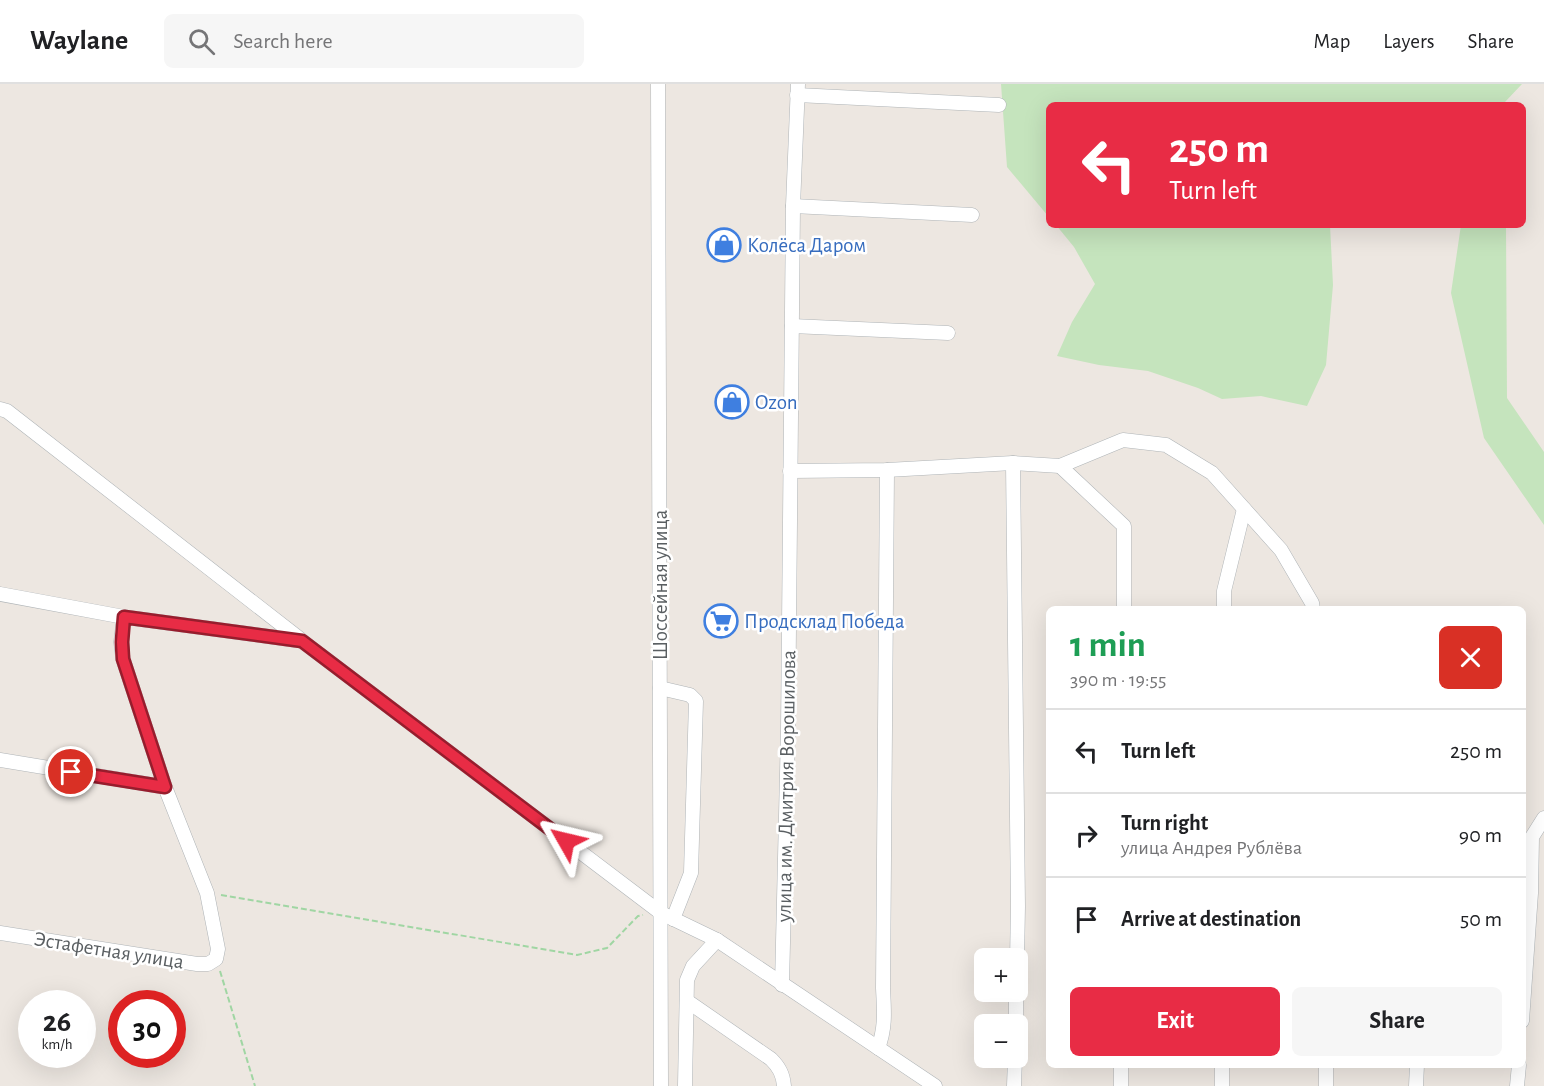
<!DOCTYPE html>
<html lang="en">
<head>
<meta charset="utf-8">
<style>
  :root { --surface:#fff; --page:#f6f6f6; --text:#202124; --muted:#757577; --line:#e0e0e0; --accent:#e82c45 }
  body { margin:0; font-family:"Alegreya Sans",sans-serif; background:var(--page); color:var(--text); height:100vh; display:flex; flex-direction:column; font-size:22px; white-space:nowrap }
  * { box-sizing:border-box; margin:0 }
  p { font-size:20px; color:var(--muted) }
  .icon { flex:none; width:33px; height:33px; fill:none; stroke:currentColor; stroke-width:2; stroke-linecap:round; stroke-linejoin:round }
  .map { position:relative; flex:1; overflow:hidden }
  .drawer { position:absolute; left:1046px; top:522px; width:480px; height:462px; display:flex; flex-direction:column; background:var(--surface); border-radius:9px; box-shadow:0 6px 24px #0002 }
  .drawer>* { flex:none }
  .guide { position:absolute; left:1046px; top:18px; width:480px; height:126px; border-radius:9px; box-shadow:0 6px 24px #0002; background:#e82c45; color:#fff; overflow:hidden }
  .controls { position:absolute; left:974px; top:864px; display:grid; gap:12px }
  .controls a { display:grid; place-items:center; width:54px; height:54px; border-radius:9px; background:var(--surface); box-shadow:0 6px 24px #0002; font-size:30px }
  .speed { position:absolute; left:18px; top:906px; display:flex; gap:12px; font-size:30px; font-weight:700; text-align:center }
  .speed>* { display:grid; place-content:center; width:78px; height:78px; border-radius:50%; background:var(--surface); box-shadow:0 6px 24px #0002; line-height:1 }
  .speed small { font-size:15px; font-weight:400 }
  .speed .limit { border:9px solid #d22; background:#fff; color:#111 }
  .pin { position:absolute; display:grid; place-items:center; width:51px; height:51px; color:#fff; margin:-26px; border:3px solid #fff; border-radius:50%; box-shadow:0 2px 6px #0007 }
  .me { position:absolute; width:66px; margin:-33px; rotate:307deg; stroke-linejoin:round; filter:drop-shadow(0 0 4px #0008) }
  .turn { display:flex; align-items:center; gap:21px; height:126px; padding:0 24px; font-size:27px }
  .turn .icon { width:78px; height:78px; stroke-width:2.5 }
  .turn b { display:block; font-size:42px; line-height:51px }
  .round { display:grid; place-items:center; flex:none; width:63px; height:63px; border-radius:9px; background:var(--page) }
  .overview { display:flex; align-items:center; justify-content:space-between; height:102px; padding:0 24px }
  h1 { font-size:36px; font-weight:600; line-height:45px; color:#1e9e55 }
  .action { display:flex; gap:12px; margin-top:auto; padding:12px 24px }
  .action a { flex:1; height:69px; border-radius:9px; background:var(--accent); color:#fff; font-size:24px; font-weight:600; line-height:69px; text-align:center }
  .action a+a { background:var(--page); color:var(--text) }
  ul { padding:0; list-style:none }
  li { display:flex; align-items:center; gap:18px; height:84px; padding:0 24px; border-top:2px solid var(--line) }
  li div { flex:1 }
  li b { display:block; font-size:22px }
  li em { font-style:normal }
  header { display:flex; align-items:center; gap:36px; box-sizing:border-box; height:84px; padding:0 30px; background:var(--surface); border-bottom:2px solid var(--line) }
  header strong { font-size:28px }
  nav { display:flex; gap:33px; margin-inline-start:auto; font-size:21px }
  .search { width:420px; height:54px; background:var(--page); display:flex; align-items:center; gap:15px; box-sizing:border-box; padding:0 21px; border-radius:9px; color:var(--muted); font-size:22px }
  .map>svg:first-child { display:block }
</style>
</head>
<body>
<header>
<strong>Waylane</strong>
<div class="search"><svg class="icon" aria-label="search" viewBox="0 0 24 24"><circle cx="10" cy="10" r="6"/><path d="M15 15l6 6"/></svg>Search here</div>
<nav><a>Map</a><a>Layers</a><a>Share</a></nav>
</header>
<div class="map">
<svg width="1544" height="1002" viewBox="0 0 1544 1002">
  <rect width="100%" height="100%" fill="#ede7e1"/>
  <!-- green -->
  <g fill="#c5e4bd">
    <path d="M 1001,0 L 1522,0 L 1505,18 L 1505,21 L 1048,21 L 1048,132 L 1007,83 Z"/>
    <path d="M 1056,141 L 1330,141 L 1333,201 L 1326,281 L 1307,322 L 1261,312 L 1222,315 L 1198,304 L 1148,287 L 1099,281 L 1057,272 L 1072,238 L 1095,200 L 1074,163 Z"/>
    <path d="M 1461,141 L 1506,141 L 1507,314 L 1544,368 L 1544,441 L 1484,354 L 1451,209 Z"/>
  </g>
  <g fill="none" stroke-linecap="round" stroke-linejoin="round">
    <defs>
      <g id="minor">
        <path d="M 658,0 L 661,1002"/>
        <path d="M 797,11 L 999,21"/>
        <path d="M 793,122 L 972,131"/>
        <path d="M 792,242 L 948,249"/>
        <path d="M 0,325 L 7,327 L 300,555"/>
        <path d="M 1013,379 L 1018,822 L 1017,876"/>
        <path d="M 1060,382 L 1124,442 L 1124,525"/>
        <path d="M 790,387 L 887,386 L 1013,379 L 1060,382 L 1123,356 L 1166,361 L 1212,389 L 1281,466 L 1312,519 L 1313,525"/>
        <path d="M 0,510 L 124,533 L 302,557 L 661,829 L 717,856 L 935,1002"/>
        <path d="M 1224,525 L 1224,507 L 1244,425"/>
        <path d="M 660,604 L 690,611 L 696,617 L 691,789 L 673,835"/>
        <path d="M 0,676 L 165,703"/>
        <path d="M 0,849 L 197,880 L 208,880 L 216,875 L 218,865 L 207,809 L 165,703 L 123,575 L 121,558 L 124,533"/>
        <path d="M 782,901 L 788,647 L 793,122 L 798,0"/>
        <path d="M 687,917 L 771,975 C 779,983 783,990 784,1002"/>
        <path d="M 1522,937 L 1531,809 L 1532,753 L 1544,734"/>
        <path d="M 1016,940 L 1016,908"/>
        <path d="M 878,964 C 886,943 884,926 883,904 L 887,386"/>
        <path d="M 1326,981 L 1326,1002"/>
        <path d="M 685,1002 L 687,896 L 693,882 L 717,856"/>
        <path d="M 1014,1002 L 1015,974"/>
        <path d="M 1121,1002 L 1121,981"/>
        <path d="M 1222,1002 L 1222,981"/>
        <path d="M 1416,1002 L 1417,981"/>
        <path d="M 1517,1002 L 1519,981"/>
      </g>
    </defs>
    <!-- minor casing -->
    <use href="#minor" stroke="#afb4b7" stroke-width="15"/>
    <!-- path -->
    <g stroke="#a0d6a3" stroke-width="2" stroke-dasharray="6 3" stroke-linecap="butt">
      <path d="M 221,811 L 577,871 L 607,864 L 638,832 L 643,831"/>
      <path d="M 220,887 L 255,1002"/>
    </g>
    <!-- minor -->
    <use href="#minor" stroke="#fff" stroke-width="14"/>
  </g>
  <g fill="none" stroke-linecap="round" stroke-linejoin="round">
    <defs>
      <path id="route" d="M 71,688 L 165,703 L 123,575 L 122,558 L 124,533 L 302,557 L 566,757"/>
    </defs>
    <!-- route casing -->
    <use href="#route" stroke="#971d2d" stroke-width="15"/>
    <!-- route -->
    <use href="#route" stroke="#e82c45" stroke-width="10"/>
  </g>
  <!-- icons -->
  <defs>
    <symbol id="shop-ring" viewBox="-11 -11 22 22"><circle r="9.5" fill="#fff" stroke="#3f7fe0" stroke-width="1.5"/><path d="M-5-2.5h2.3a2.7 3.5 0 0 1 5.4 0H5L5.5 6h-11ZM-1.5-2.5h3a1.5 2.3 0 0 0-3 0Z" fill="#3f7fe0"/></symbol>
    <symbol id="supermarket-ring" viewBox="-11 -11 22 22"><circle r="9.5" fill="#fff" stroke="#3f7fe0" stroke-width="1.5"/><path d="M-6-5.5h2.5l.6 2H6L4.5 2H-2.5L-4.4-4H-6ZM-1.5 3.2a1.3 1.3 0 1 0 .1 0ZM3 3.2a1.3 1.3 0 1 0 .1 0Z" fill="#3f7fe0"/></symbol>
  </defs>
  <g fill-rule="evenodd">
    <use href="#shop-ring" x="705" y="142" width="38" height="38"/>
    <use href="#shop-ring" x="713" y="299" width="38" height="38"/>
    <use href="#supermarket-ring" x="702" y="518" width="38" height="38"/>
  </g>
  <g text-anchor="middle" stroke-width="5" stroke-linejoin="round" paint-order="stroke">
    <!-- shop labels -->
    <g font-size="21" fill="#366cbe" stroke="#fff" text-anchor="start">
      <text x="747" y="168">Колёса Даром</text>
      <text x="755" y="325">Ozon</text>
      <text x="744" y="544">Продсклад Победа</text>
    </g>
    <!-- street labels -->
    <g font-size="21" fill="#5a5f62" stroke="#fff">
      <text transform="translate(660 501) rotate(-90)" y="7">Шоссейная улица</text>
      <text transform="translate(786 702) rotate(-89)" y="7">улица им. Дмитрия Ворошилова</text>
      <text transform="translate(109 866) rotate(9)" y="7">Эстафетная улица</text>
    </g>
  </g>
</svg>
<div class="controls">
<a>+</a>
<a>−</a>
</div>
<div class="speed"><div>26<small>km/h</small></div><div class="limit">30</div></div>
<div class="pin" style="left:71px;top:688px;background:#d93025"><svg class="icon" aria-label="arrive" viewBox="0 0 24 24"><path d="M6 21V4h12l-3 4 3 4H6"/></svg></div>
<svg class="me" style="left:566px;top:757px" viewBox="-20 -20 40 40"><path d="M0-17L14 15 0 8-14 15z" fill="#e82c45" stroke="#fff" stroke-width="4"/></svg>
<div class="guide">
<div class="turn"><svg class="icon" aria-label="left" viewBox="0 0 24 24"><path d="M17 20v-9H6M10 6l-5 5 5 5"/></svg><div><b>250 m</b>Turn left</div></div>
</div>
<section class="drawer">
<div class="overview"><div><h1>1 min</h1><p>390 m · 19:55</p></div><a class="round" style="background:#d93025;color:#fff"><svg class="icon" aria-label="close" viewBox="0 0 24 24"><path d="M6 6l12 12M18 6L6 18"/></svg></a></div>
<ul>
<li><svg class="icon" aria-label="left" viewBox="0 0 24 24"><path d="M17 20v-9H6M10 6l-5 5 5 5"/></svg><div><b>Turn left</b></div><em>250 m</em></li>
<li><svg class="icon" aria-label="right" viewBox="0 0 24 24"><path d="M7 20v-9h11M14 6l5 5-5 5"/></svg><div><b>Turn right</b><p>улица Андрея Рублёва</p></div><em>90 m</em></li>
<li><svg class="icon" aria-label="arrive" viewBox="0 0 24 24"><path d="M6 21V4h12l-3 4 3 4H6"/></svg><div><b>Arrive at destination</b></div><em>50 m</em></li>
</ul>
<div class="action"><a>Exit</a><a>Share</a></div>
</section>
</div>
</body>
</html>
